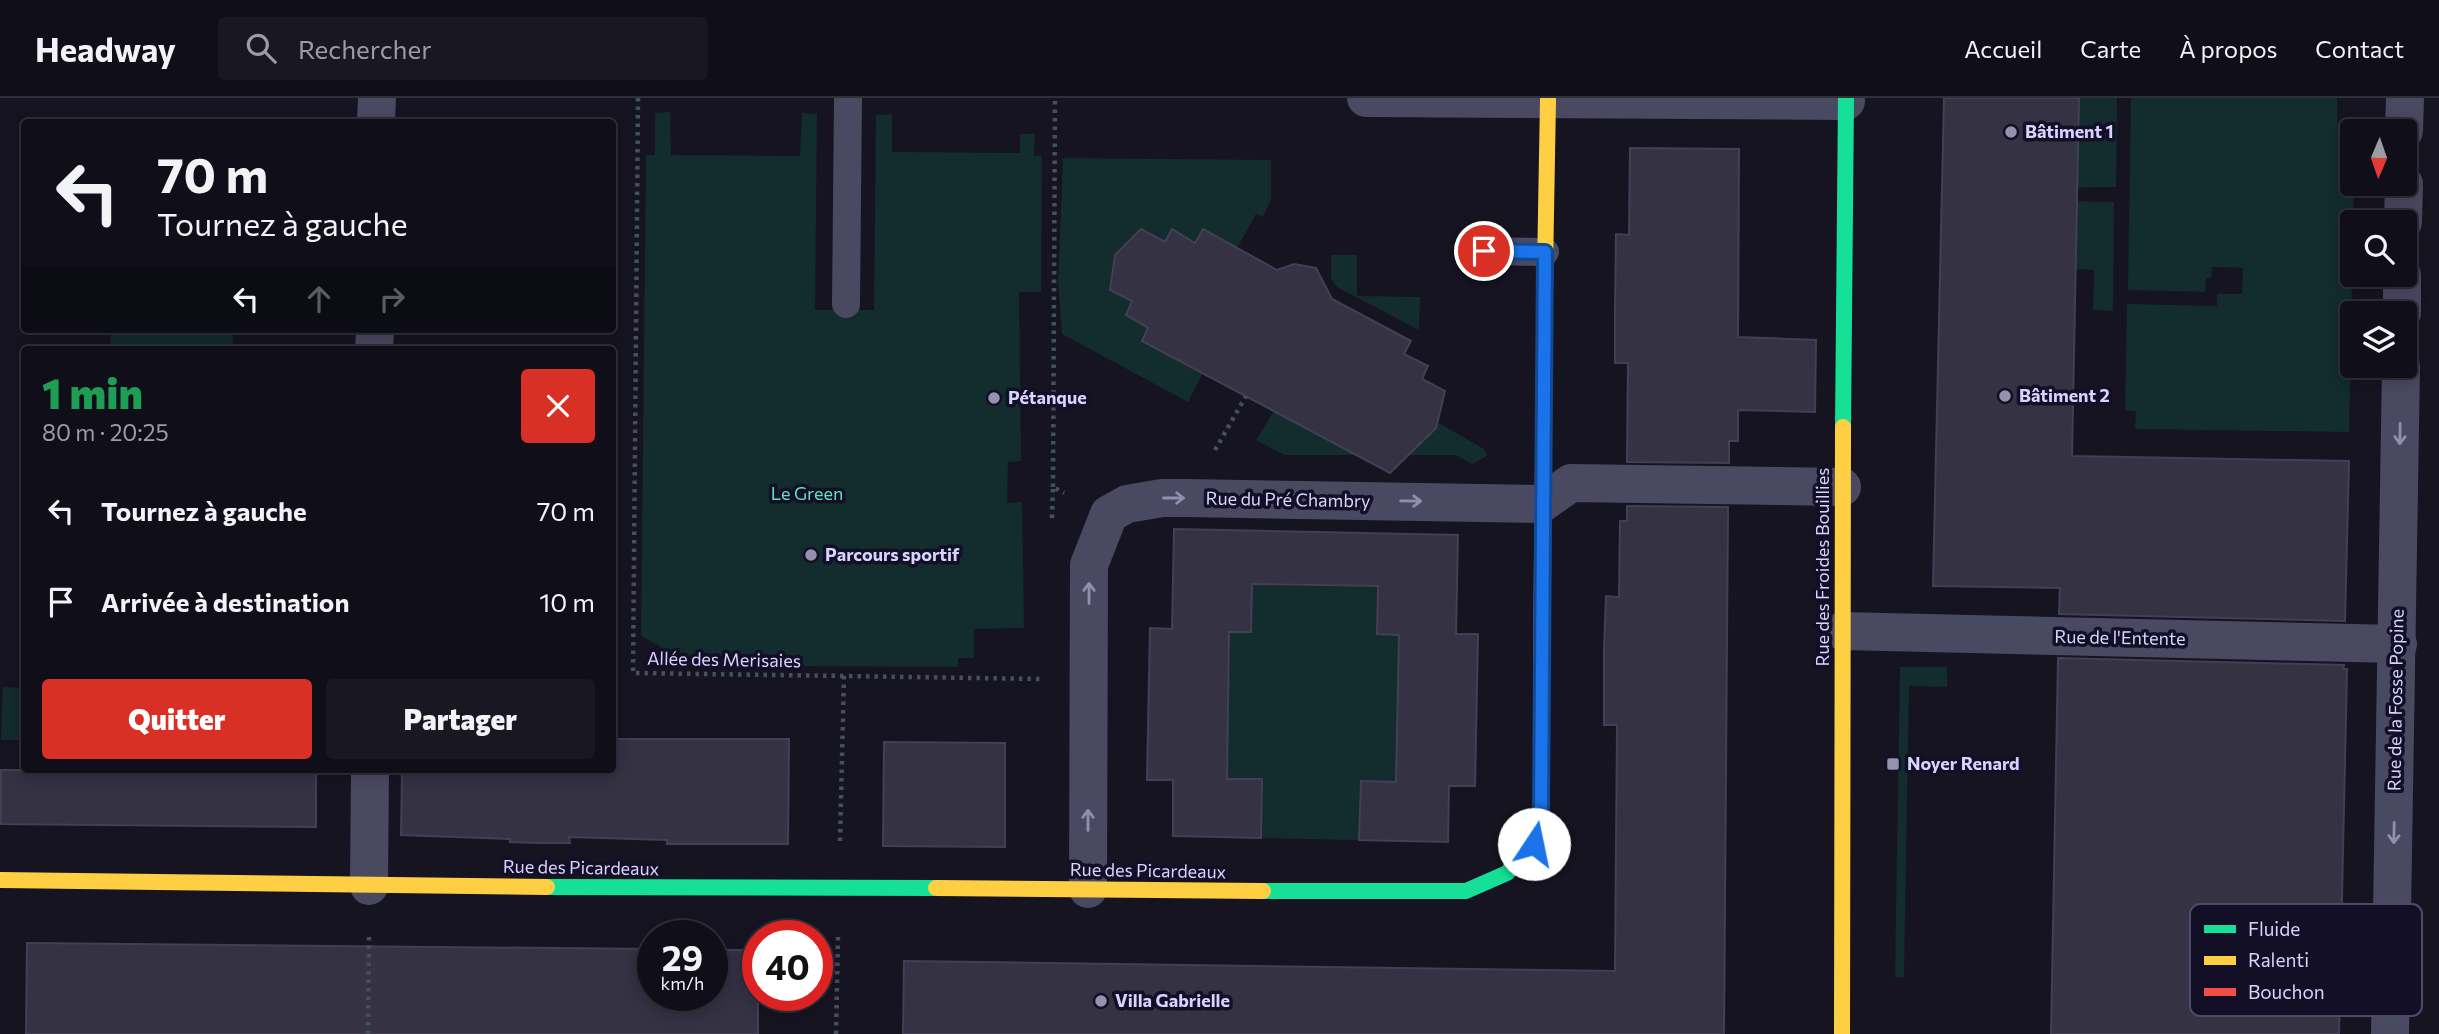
<!DOCTYPE html>
<html lang="fr">
<head>
<meta charset="utf-8">
<style>
  :root { --surface:#100f19; --page:#191822; --text:#f1f3f6; --muted:#9c9ca2; --line:#302f38; --accent:#d93025 }
  body { margin:0; font-family:Commissioner,sans-serif; background:var(--page); color:var(--text); height:100vh; display:flex; flex-direction:column; font-size:26px; white-space:nowrap }
  * { box-sizing:border-box; margin:0 }
  p { font-size:23px; color:var(--muted) }
  .icon { flex:none; width:38px; height:38px; fill:none; stroke:currentColor; stroke-width:2; stroke-linecap:round; stroke-linejoin:round }
  .map { position:relative; flex:1; overflow:hidden }
  .drawer { position:absolute; left:21px; top:248px; width:595px; height:427px; display:flex; flex-direction:column; background:var(--surface); border-radius:7px; box-shadow:0 4px 18px #0003,0 0 0 2px var(--line) }
  .drawer>* { flex:none }
  .hud { position:absolute; left:21px; top:21px; width:595px; height:214px; border-radius:7px; box-shadow:0 4px 18px #0003,0 0 0 2px var(--line); background:#100f19; color:var(--text); overflow:hidden }
  .needle { width:46px; rotate:182deg }
  .controls { position:absolute; left:2340px; top:21px; display:grid; gap:14px }
  .controls a { display:grid; place-items:center; width:77px; height:77px; border-radius:7px; background:var(--surface); box-shadow:0 4px 18px #0003,0 0 0 2px var(--line); font-size:35px }
  .speed { position:absolute; left:637px; top:822px; display:flex; gap:14px; font-size:35px; font-weight:700; text-align:center }
  .speed>* { display:grid; place-content:center; width:91px; height:91px; border-radius:50%; background:var(--surface); box-shadow:0 4px 18px #0003,0 0 0 2px var(--line); line-height:1 }
  .speed small { font-size:18px; font-weight:400 }
  .speed .limit { border:10px solid #d22; background:#fff; color:#111 }
  .pin { position:absolute; display:grid; place-items:center; width:60px; height:60px; color:#fff; margin:-30px; border:4px solid #fff; border-radius:50%; box-shadow:0 2px 7px #0007 }
  .me { position:absolute; width:77px; margin:-38px; rotate:11deg; stroke-linejoin:round; filter:drop-shadow(0 0 5px #0008) }
  .turn { display:flex; align-items:center; gap:24px; height:147px; padding:0 21px; font-size:32px }
  .turn .icon { width:91px; height:91px; stroke-width:2.5 }
  .turn b { display:block; font-size:49px; line-height:60px }
  .lanes { display:flex; align-items:center; height:66px; padding:0 21px; background:#0003; justify-content:center; gap:35px; direction:ltr }
  .lanes .off { opacity:.35 }
  .round { display:grid; place-items:center; flex:none; width:74px; height:74px; border-radius:7px; background:var(--page) }
  .head { display:flex; align-items:center; justify-content:space-between; height:119px; padding:0 21px }
  h1 { font-size:42px; font-weight:800; line-height:52px; color:#1e9e55 }
  .cta { display:flex; gap:14px; margin-top:auto; padding:14px 21px }
  .cta a { flex:1; height:80px; border-radius:7px; background:var(--accent); color:#fff; font-size:28px; font-weight:800; line-height:80px; text-align:center }
  .cta a+a { background:var(--page); color:var(--text) }
  ul { padding:0; list-style:none }
  li { display:flex; align-items:center; gap:21px; height:91px; padding:0 21px }
  li div { flex:1 }
  li b { display:block; font-size:26px }
  li em { font-style:normal }
  header { display:flex; align-items:center; gap:42px; box-sizing:border-box; height:98px; padding:0 35px; background:var(--surface); border-bottom:2px solid var(--line) }
  header strong { font-size:33px }
  nav { display:flex; gap:38px; margin-inline-start:auto; font-size:24px }
  .search { width:490px; height:63px; background:var(--page); display:flex; align-items:center; gap:18px; box-sizing:border-box; padding:0 24px; border-radius:7px; color:var(--muted); font-size:26px }
  .map>svg:first-child { display:block }
</style>
</head>
<body>
<header>
<strong>Headway</strong>
<div class="search"><svg class="icon" aria-label="search" viewBox="0 0 24 24"><circle cx="10" cy="10" r="6"/><path d="M15 15l6 6"/></svg>Rechercher</div>
<nav><a>Accueil</a><a>Carte</a><a>À propos</a><a>Contact</a></nav>
</header>
<div class="map">
<svg width="2439" height="936" viewBox="0 0 2439 936">
  <rect width="100%" height="100%" fill="#161421"/>
  <!-- green -->
  <g fill="#132c2d">
    <path d="M 2079,0 L 2117,0 L 2116,89 L 2022,90 Z"/>
    <path d="M 2131,0 L 2337,0 L 2338,45 L 2352,45 L 2354,86 L 2349,334 L 2135,331 L 2136,313 L 2125,312 L 2127,206 L 2217,208 L 2217,196 L 2242,196 L 2243,170 L 2212,169 L 2211,180 L 2206,180 L 2205,194 L 2128,192 Z"/>
    <path d="M 670,14 L 671,57 L 800,58 L 802,15 L 817,16 L 815,212 L 874,212 L 876,17 L 892,16 L 892,54 L 1020,55 L 1020,36 L 1035,36 L 1034,58 L 1042,58 L 1041,194 L 1019,194 L 1021,363 L 1008,364 L 1007,405 L 1022,404 L 1024,530 L 974,531 L 974,560 L 958,560 L 958,569 L 659,567 L 660,548 L 641,538 L 646,57 L 655,57 L 655,15 Z"/>
    <path d="M 1063,60 L 1271,62 L 1271,101 L 1263,119 L 1256,116 L 1237,150 L 1203,132 L 1195,145 L 1172,132 L 1165,144 L 1141,131 L 1115,157 L 1110,192 L 1132,203 L 1126,217 L 1148,230 L 1203,275 L 1188,304 L 1062,236 L 1058,184 Z"/>
    <path d="M 2023,102 L 2114,104 L 2113,213 L 2093,212 L 2094,172 L 2075,171 Z"/>
    <path d="M 1331,157 L 1357,157 L 1357,198 L 1420,199 L 1419,232 L 1337,189 L 1331,181 Z"/>
    <path d="M 111,231 L 233,231 L 233,252 L 110,252 Z"/>
    <path d="M 1274,313 L 1411,354 L 1437,329 L 1437,324 L 1484,351 L 1487,358 L 1472,366 L 1456,357 L 1284,357 L 1256,342 Z"/>
    <path d="M 1252,487 L 1378,489 L 1377,536 L 1399,537 L 1396,684 L 1361,683 L 1359,742 L 1261,740 L 1262,682 L 1227,681 L 1230,534 Z"/>
    <path d="M 1900,569 L 1947,569 L 1947,589 L 1909,588 L 1904,880 L 1895,879 Z"/>
    <path d="M 3,589 L 24,590 L 24,642 L 1,642 Z"/>
  </g>
  <!-- building -->
  <g fill="#343243" stroke="#433f54" stroke-width="2">
    <path d="M 1944,0 L 2079,0 L 2072,358 L 2349,363 L 2345,523 L 2059,516 L 2060,490 L 1933,488 Z"/>
    <path d="M 1630,50 L 1739,51 L 1738,239 L 1816,242 L 1815,314 L 1738,312 L 1738,343 L 1729,343 L 1729,365 L 1627,364 L 1628,265 L 1615,265 L 1615,213 L 1616,136 L 1629,137 Z"/>
    <path d="M 1141,131 L 1165,144 L 1172,131 L 1195,145 L 1203,131 L 1277,172 L 1294,166 L 1316,170 L 1332,201 L 1411,243 L 1404,256 L 1428,268 L 1422,281 L 1445,293 L 1436,330 L 1390,375 L 1142,243 L 1148,230 L 1126,217 L 1132,203 L 1110,192 L 1115,157 Z"/>
    <path d="M 1627,408 L 1728,409 L 1724,936 L 903,936 L 904,863 L 1615,873 L 1617,627 L 1604,627 L 1604,550 L 1606,498 L 1619,499 L 1620,423 L 1627,423 Z"/>
    <path d="M 1174,431 L 1458,437 L 1456,536 L 1478,536 L 1475,688 L 1449,688 L 1448,744 L 1359,742 L 1361,683 L 1396,684 L 1399,537 L 1377,536 L 1378,488 L 1252,486 L 1251,534 L 1229,534 L 1227,681 L 1262,681 L 1261,740 L 1173,738 L 1173,682 L 1147,682 L 1150,530 L 1172,531 Z"/>
    <path d="M 2058,560 L 2344,567 L 2343,571 L 2347,571 L 2339,936 L 2051,936 Z"/>
    <path d="M 612,641 L 789,641 L 788,746 L 667,746 L 667,742 L 569,739 L 570,745 L 540,745 L 510,744 L 510,741 L 401,737 L 402,672 L 612,672 Z"/>
    <path d="M 884,644 L 1005,645 L 1005,749 L 883,748 Z"/>
    <path d="M 1,672 L 316,672 L 316,729 L 1,726 Z"/>
    <path d="M 27,845 L 653,851 L 653,898 L 712,898 L 712,852 L 758,852 L 758,936 L 26,936 Z"/>
  </g>
  <g fill="none" stroke-linecap="round" stroke-linejoin="round">
    <!-- path -->
    <g stroke="#44505f" stroke-width="4.5" stroke-dasharray="3.5 5" stroke-linecap="butt">
      <path d="M 638,0 L 633,575 L 844,578"/>
      <path d="M 1215,352 L 1246,298"/>
      <path d="M 1053,389 L 1055,0"/>
      <path d="M 1052,420 L 1053,389 L 1064,395"/>
      <path d="M 840,743 L 844,578 L 1041,581"/>
      <path d="M 368,936 L 369,835"/>
      <path d="M 836,936 L 838,839"/>
    </g>
    <!-- lane -->
    <g stroke="#4a4962" stroke-width="28">
      <path d="M 1484,153 L 1545,154"/>
      <path d="M 846,206 L 848,0"/>
    </g>
    <!-- street -->
    <g stroke="#4a4962" stroke-width="38">
      <path d="M 1366,0 L 1846,3"/>
      <path d="M 376,24 L 377,0"/>
      <path d="M 2404,33 L 2405,0"/>
      <path d="M 2403,124 L 2404,86"/>
      <path d="M 2402,215 L 2402,177"/>
      <path d="M 374,252 L 375,231"/>
      <path d="M 1842,533 L 2398,546"/>
      <path d="M 369,788 L 370,672"/>
      <path d="M 1088,791 L 1089,467 L 1109,416 L 1127,406 L 1162,400 L 1187,400 L 1541,406 L 1571,385 L 1842,389"/>
      <path d="M 2390,936 L 2401,268"/>
    </g>
    <!-- fast -->
    <g stroke="#16e098" stroke-width="16">
      <path d="M 1843,329 L 1846,0"/>
      <path d="M 547,789 L 936,790"/>
      <path d="M 1263,793 L 1466,793 L 1507,775 L 1534,746 L 1541,712 L 1541,551"/>
    </g>
    <!-- slow -->
    <g stroke="#ffcf43" stroke-width="16">
      <path d="M 1545,171 L 1548,2"/>
      <path d="M 0,782 L 547,789"/>
      <path d="M 936,790 L 1263,793"/>
      <path d="M 1842,936 L 1843,329"/>
    </g>
    <!-- jam -->
    <path stroke="#f24e42" stroke-width="16" d="M 1541,551 L 1545,171"/>
  </g>
  <!-- one-way arrows -->
  <defs><path id="oneway-shaft" d="M-6 0H5M1.5-3L5.5 0L1.5 3" fill="none" stroke-width="1.6" stroke-linecap="round" stroke-linejoin="round" transform="scale(1.75)"/></defs>
  <g stroke="#928eb0">
    <use href="#oneway-shaft" transform="translate(2400 336) rotate(91)"/>
    <use href="#oneway-shaft" transform="translate(1174 400)"/>
    <use href="#oneway-shaft" transform="translate(1411 403) rotate(1)"/>
    <use href="#oneway-shaft" transform="translate(1089 495) rotate(-90)"/>
    <use href="#oneway-shaft" transform="translate(1088 722) rotate(-90)"/>
    <use href="#oneway-shaft" transform="translate(2394 735) rotate(91)"/>
  </g>
  <g fill="none" stroke-linecap="round" stroke-linejoin="round">
    <defs>
      <path id="route" d="M 1484,153 L 1545,154 L 1541,712 L 1534,746"/>
    </defs>
    <!-- route casing -->
    <use href="#route" stroke="#114b97" stroke-width="18"/>
    <!-- route -->
    <use href="#route" stroke="#1a73e8" stroke-width="12"/>
  </g>
  <!-- markers -->
  <g fill="#9591b1" stroke="#130f26" stroke-width="2.5">
    <circle cx="2011" cy="34" r="7"/>
    <circle cx="2005" cy="298" r="7"/>
    <circle cx="994" cy="300" r="7"/>
    <circle cx="811" cy="457" r="7"/>
    <rect x="1886" y="659" width="14" height="14" rx="3.5"/>
    <circle cx="1101" cy="903" r="7"/>
  </g>
  <g text-anchor="middle" stroke-width="7" stroke-linejoin="round" paint-order="stroke">
    <!-- poi labels -->
    <g font-size="18" font-weight="bold" fill="#d9d4ff" stroke="#130f26" text-anchor="start">
      <text x="2025" y="40">Bâtiment 1</text>
      <text x="2019" y="304">Bâtiment 2</text>
      <text x="1008" y="306">Pétanque</text>
      <text x="825" y="463">Parcours sportif</text>
      <text x="1907" y="672">Noyer Renard</text>
      <text x="1115" y="909">Villa Gabrielle</text>
    </g>
    <!-- park labels -->
    <g font-size="18" fill="#5fe0c0" stroke="#130f26">
      <text x="807" y="402">Le Green</text>
    </g>
    <!-- street labels -->
    <g font-size="18" fill="#d9d4ff" stroke="#130f26">
      <text transform="translate(1288 402) rotate(1)" y="6">Rue du Pré Chambry</text>
      <text transform="translate(1823 469) rotate(-90)" y="6">Rue des Froides Bouillies</text>
      <text transform="translate(2120 540) rotate(1)" y="6">Rue de l'Entente</text>
      <text transform="translate(724 562) rotate(1)" y="6">Allée des Merisaies</text>
      <text transform="translate(2396 602) rotate(-89)" y="6">Rue de la Fosse Popine</text>
      <text transform="translate(581 770) rotate(1)" y="6">Rue des Picardeaux</text>
      <text transform="translate(1148 773) rotate(1)" y="6">Rue des Picardeaux</text>
    </g>
  </g>
  <!-- legend -->
  <rect x="2190" y="806" width="232" height="112" rx="10" fill="#130f26" stroke="#4e4a67" stroke-width="2"/>
  <rect x="2204" y="827" width="32" height="8" fill="#16e098"/>
  <rect x="2204" y="858" width="32" height="9" fill="#ffcf43"/>
  <rect x="2204" y="890" width="32" height="8" fill="#f24e42"/>
  <g font-size="19" fill="#d9d4ff">
    <text x="2248" y="838">Fluide</text>
    <text x="2248" y="869">Ralenti</text>
    <text x="2248" y="901">Bouchon</text>
  </g>
</svg>
<div class="controls">
<a><svg class="needle" viewBox="-14 -14 28 28"><path d="M0-13l5 13h-10z" fill="#e53935"/><path d="M0 13l5-13h-10z" fill="#9c9ca2"/></svg></a>
<a><svg class="icon" aria-label="search" viewBox="0 0 24 24"><circle cx="10" cy="10" r="6"/><path d="M15 15l6 6"/></svg></a>
<a><svg class="icon" aria-label="layers" viewBox="0 0 24 24"><path d="M12 4l9 5-9 5-9-5zM3 14l9 5 9-5"/></svg></a>
</div>
<div class="speed"><div>29<small>km/h</small></div><div class="limit">40</div></div>
<div class="pin" style="left:1484px;top:153px;background:#d93025"><svg class="icon" aria-label="arrive" viewBox="0 0 24 24"><path d="M6 21V4h12l-3 4 3 4H6"/></svg></div>
<svg class="me" style="left:1534px;top:746px" viewBox="-20 -20 40 40"><circle r="19" fill="#fff"/><path d="M0-13L10 11 0 6-10 11z" fill="#1a73e8"/></svg>
<div class="hud">
<div class="turn"><svg class="icon" aria-label="left" viewBox="0 0 24 24"><path d="M17 20v-9H6M10 6l-5 5 5 5"/></svg><div><b>70 m</b>Tournez à gauche</div></div>
<div class="lanes"><svg class="icon" aria-label="left" viewBox="0 0 24 24"><path d="M17 20v-9H6M10 6l-5 5 5 5"/></svg><svg class="icon off" aria-label="ahead" viewBox="0 0 24 24"><path d="M12 20V5M6 11l6-6 6 6"/></svg><svg class="icon off" aria-label="right" viewBox="0 0 24 24"><path d="M7 20v-9h11M14 6l5 5-5 5"/></svg></div>
</div>
<section class="drawer">
<div class="head"><div><h1>1 min</h1><p>80 m · 20:25</p></div><a class="round" style="background:#d93025;color:#fff"><svg class="icon" aria-label="close" viewBox="0 0 24 24"><path d="M6 6l12 12M18 6L6 18"/></svg></a></div>
<ul>
<li><svg class="icon" aria-label="left" viewBox="0 0 24 24"><path d="M17 20v-9H6M10 6l-5 5 5 5"/></svg><div><b>Tournez à gauche</b></div><em>70 m</em></li>
<li><svg class="icon" aria-label="arrive" viewBox="0 0 24 24"><path d="M6 21V4h12l-3 4 3 4H6"/></svg><div><b>Arrivée à destination</b></div><em>10 m</em></li>
</ul>
<div class="cta"><a>Quitter</a><a>Partager</a></div>
</section>
</div>
</body>
</html>
